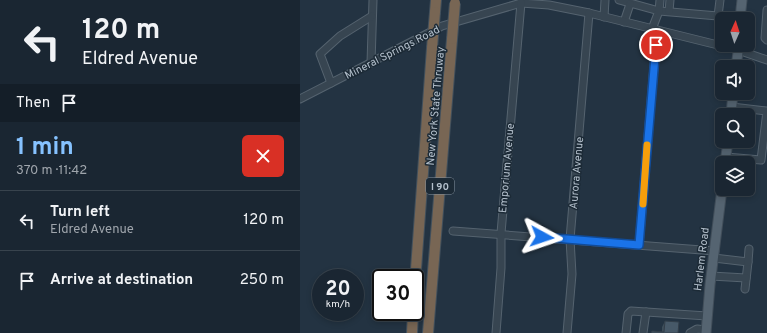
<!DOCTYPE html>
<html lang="en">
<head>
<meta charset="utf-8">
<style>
  :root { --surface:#1a2632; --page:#232e3a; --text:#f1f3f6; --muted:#9fa5ac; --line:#38434d; --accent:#86c2ff }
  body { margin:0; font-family:Overpass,sans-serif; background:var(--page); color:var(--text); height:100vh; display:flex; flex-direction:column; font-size:15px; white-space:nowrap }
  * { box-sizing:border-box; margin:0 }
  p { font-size:13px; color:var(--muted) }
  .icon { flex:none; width:22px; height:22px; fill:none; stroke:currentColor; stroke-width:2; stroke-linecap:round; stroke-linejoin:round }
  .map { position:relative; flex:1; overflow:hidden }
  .details { display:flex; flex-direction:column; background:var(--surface); width:300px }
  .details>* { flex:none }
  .guide { background:#1a2632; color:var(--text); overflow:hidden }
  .needle { width:26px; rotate:3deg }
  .fabs { position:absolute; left:415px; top:12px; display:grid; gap:8px }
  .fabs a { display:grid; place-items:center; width:40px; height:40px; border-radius:6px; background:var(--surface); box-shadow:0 2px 6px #0003,0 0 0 1px var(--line); font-size:20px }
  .speed { position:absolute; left:12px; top:269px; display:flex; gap:8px; font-size:20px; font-weight:700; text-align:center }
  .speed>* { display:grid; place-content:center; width:52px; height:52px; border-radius:50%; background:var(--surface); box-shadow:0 2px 6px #0003,0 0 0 1px var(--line); line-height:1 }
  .speed small { font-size:10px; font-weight:400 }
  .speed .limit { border:2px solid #111; border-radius:6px; background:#fff; color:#111 }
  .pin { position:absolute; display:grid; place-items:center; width:34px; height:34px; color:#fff; margin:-17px; border:2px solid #fff; border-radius:50%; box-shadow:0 1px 4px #0007 }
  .me { position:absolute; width:44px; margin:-22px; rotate:95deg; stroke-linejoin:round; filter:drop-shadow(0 0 3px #0008) }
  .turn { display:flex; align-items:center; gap:14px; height:84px; padding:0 16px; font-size:18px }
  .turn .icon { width:52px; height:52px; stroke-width:2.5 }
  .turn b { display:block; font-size:28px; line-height:34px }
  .then { display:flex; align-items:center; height:38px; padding:0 16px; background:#0003; gap:8px; font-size:15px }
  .round { display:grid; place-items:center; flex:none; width:42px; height:42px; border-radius:6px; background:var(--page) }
  .overview { display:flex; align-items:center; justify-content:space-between; height:68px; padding:0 16px }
  h1 { font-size:24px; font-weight:700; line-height:30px; color:var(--accent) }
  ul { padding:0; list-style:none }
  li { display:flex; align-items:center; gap:12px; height:60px; padding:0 16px; border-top:1px solid var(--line) }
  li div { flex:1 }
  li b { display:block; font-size:15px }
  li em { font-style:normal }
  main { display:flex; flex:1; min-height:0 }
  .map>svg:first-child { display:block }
</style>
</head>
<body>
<main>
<section class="details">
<div class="guide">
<div class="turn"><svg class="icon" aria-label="left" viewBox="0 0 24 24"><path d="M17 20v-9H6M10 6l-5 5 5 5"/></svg><div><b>120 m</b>Eldred Avenue</div></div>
<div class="then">Then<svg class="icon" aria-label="arrive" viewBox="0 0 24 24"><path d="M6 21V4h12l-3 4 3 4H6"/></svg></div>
</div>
<div class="overview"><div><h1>1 min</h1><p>370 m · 11:42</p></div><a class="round" style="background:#d93025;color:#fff"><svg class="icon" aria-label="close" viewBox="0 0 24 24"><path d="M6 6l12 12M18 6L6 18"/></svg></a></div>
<ul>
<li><svg class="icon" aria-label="left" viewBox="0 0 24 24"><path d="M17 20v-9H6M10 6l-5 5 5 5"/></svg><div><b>Turn left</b><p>Eldred Avenue</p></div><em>120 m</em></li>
<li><svg class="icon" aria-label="arrive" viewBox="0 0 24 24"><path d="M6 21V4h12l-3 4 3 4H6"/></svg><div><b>Arrive at destination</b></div><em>250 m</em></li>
</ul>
</section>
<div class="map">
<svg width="467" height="333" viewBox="0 0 467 333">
  <rect width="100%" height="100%" fill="#233342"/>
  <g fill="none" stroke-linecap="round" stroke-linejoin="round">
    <defs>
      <g id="minor">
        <path d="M 319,0 L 359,11 L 418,16 L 420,0"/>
        <path d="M 467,10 L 465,38 L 467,40"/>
        <path d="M 369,11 L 370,0"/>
        <path d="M 304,17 L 305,0"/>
        <path d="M 324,22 L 330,4"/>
        <path d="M 352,29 L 359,11 L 360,0"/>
        <path d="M 71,63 L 73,0"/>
        <path d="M 31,83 L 20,54 L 40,36 L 72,16"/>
        <path d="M 0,99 L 142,26 L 221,3 L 249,5 L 289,13 L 438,50 L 467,60"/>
        <path d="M 426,157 L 461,160 L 467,111 L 432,107"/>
        <path d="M 153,231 L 415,251"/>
        <path d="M 339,245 L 357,30"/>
        <path d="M 414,258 L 448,262 L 445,289"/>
        <path d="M 448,262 L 449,249"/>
        <path d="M 411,276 L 446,278"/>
        <path d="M 196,333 L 201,268 L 201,233 L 221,3"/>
        <path d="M 267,333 L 272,274 L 270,239 L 289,13"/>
        <path d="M 326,333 L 328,314 L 331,311 L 407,316"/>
        <path d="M 343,333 L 346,312"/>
        <path d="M 390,333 L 397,329 L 406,330"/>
      </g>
      <g id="major">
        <path d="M 440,19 L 442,0"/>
        <path d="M 436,67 L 439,45"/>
        <path d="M 431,115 L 433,93"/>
        <path d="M 425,163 L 428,141"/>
        <path d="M 406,333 L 410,285 L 422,189"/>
      </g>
      <g id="highway">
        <path d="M 135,12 L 136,0"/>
        <path d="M 115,283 L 132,48"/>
        <path d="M 112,333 L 113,312"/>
        <path d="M 128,333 L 152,39"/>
      </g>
    </defs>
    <!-- minor casing -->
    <use href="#minor" stroke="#55636f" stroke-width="9"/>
    <!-- major casing -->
    <use href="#major" stroke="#414e5a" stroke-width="11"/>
    <!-- highway casing -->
    <use href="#highway" stroke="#42505c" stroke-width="12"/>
    <!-- minor -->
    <use href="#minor" stroke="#374551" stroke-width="7"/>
    <!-- major -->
    <use href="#major" stroke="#556471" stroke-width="9"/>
    <!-- highway -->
    <use href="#highway" stroke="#786654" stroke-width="10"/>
    <defs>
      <g id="highway-bridge">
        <path d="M 152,39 L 155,3"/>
        <path d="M 132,48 L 135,12"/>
      </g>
    </defs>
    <!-- highway-bridge casing -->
    <use href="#highway-bridge" stroke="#42505c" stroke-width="12" stroke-linecap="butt"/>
    <!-- highway-bridge -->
    <use href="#highway-bridge" stroke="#786654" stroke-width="10"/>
  </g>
  <!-- wall -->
  <path fill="#3d4d59" d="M 365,321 L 378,333 L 351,333 L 352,331 L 362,332 L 362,327 Z"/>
  <!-- building -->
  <path fill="#475968" stroke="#323e49" d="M 365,321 L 379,322 L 378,333 L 351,333 L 352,331 L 364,332 Z"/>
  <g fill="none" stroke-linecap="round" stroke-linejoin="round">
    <defs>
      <path id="route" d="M 242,237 L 339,245 L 356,45"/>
    </defs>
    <!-- route casing -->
    <use href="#route" stroke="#114b97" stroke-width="10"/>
    <!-- route -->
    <use href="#route" stroke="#1a73e8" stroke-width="7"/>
    <!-- slow -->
    <path stroke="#f59e0b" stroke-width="7" d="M 343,204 L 347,145"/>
  </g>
  <g text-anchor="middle" stroke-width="3" stroke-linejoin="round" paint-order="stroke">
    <!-- shield labels -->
    <rect fill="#1c2a36" stroke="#86939f" stroke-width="1" x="126" y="178" width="28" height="16" rx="3"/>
    <g font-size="10" font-weight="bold" fill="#b4c0cc">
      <text x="140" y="190">I 90</text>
    </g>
    <!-- street labels -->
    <g font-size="11" fill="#b4c0cc" stroke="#1c2a36">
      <text transform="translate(92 52) rotate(-27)" y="4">Mineral Springs Road</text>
      <text transform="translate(135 106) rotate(-85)" y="4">New York State Thruway</text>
      <text transform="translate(206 168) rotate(-85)" y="4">Emporium Avenue</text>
      <text transform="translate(276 173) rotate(-85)" y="4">Aurora Avenue</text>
      <text transform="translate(401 259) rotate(-83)" y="4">Harlem Road</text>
    </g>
  </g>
</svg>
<div class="fabs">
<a><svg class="needle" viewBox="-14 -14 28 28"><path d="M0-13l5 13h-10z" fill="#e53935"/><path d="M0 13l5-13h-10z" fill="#9fa5ac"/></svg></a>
<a><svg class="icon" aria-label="sound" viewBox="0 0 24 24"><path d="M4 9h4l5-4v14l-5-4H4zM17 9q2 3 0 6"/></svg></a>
<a><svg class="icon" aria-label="search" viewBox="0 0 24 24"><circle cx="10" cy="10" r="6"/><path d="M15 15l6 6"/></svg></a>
<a><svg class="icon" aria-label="layers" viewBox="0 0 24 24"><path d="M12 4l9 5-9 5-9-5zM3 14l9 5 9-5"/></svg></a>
</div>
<div class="speed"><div>20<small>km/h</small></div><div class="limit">30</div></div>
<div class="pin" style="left:356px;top:45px;background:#d93025"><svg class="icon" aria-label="arrive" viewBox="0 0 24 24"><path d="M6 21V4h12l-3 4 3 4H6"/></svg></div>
<svg class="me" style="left:242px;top:237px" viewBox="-20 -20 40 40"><path d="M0-17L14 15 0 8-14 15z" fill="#1a73e8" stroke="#fff" stroke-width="4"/></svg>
</div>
</main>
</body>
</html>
